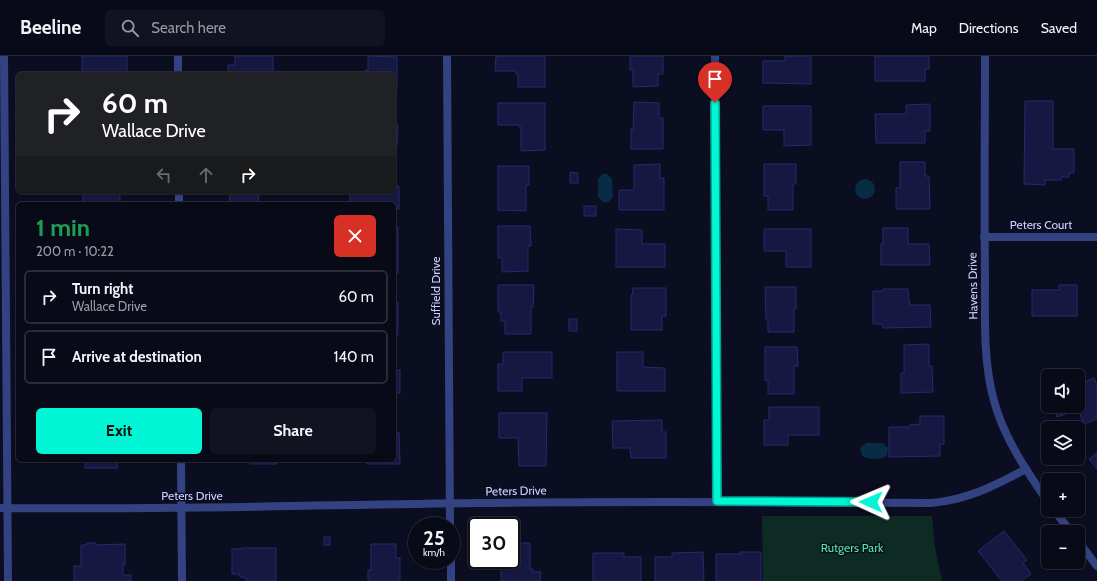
<!DOCTYPE html>
<html lang="en">
<head>
<meta charset="utf-8">
<style>
  :root { --surface:#080a18; --page:#111321; --text:#f1f3f6; --muted:#989aa2; --line:#292b37; --accent:#00f6d4 }
  body { margin:0; font-family:Cabin,sans-serif; background:var(--page); color:var(--text); height:100vh; display:flex; flex-direction:column; font-size:15px; white-space:nowrap }
  * { box-sizing:border-box; margin:0 }
  p { font-size:13px; color:var(--muted) }
  .icon { flex:none; width:22px; height:22px; fill:none; stroke:currentColor; stroke-width:2; stroke-linecap:round; stroke-linejoin:round }
  .map { position:relative; flex:1; overflow:hidden }
  .drawer { position:absolute; left:16px; top:146px; width:380px; height:260px; display:flex; flex-direction:column; background:var(--surface); border-radius:6px; box-shadow:0 1px 3px #0004,0 0 0 1px var(--line) }
  .drawer>* { flex:none }
  .guide { position:absolute; left:16px; top:16px; width:380px; height:122px; border-radius:6px; box-shadow:0 1px 3px #0004,0 0 0 1px var(--line); background:#202124; color:#fff; overflow:hidden }
  .buttons { position:absolute; left:1041px; top:313px; display:grid; gap:8px }
  .buttons a { display:grid; place-items:center; width:44px; height:44px; border-radius:6px; background:var(--surface); box-shadow:0 1px 3px #0004,0 0 0 1px var(--line); font-size:20px }
  .speed { position:absolute; left:408px; top:461px; display:flex; gap:8px; font-size:20px; font-weight:700; text-align:center }
  .speed>* { display:grid; place-content:center; width:52px; height:52px; border-radius:50%; background:var(--surface); box-shadow:0 1px 3px #0004,0 0 0 1px var(--line); line-height:1 }
  .speed small { font-size:10px; font-weight:400 }
  .speed .limit { border:2px solid #111; border-radius:6px; background:#fff; color:#111 }
  .pin { position:absolute; display:grid; place-items:center; width:34px; height:34px; color:#fff; margin:-41px -17px; border-radius:50% 50% 50% 0; rotate:-45deg; box-shadow:0 0 4px #0007 }
  .pin .icon { rotate:45deg }
  .me { position:absolute; width:44px; margin:-22px; rotate:271deg; stroke-linejoin:round; filter:drop-shadow(0 0 3px #0008) }
  .turn { display:flex; align-items:center; gap:14px; height:84px; padding:0 20px; font-size:18px }
  .turn .icon { width:52px; height:52px; stroke-width:2.5 }
  .turn b { display:block; font-size:28px; line-height:34px }
  .lanes { display:flex; align-items:center; height:38px; padding:0 20px; background:#0003; justify-content:center; gap:20px; direction:ltr }
  .lanes .off { opacity:.35 }
  .round { display:grid; place-items:center; flex:none; width:42px; height:42px; border-radius:6px; background:var(--page) }
  .head { display:flex; align-items:center; justify-content:space-between; height:68px; padding:0 20px }
  h1 { font-size:24px; font-weight:700; line-height:30px; color:#1e9e55 }
  .cta { display:flex; gap:8px; margin-top:auto; padding:8px 20px }
  .cta a { flex:1; height:46px; border-radius:6px; background:var(--accent); color:#111; font-size:16px; font-weight:700; line-height:46px; text-align:center }
  .cta a+a { background:var(--page); color:var(--text) }
  ul { padding:0; list-style:none }
  li { display:flex; align-items:center; gap:12px; height:54px; margin:0 8px 6px; padding:0 12px; border:2px solid var(--line); border-radius:6px }
  li div { flex:1 }
  li b { display:block; font-size:15px }
  li em { font-style:normal }
  header { display:flex; align-items:center; gap:24px; box-sizing:border-box; height:56px; padding:0 20px; background:var(--surface); border-bottom:1px solid var(--line) }
  header strong { font-size:19px }
  nav { display:flex; gap:22px; margin-inline-start:auto; font-size:14px }
  .search { width:280px; height:36px; background:var(--page); display:flex; align-items:center; gap:10px; box-sizing:border-box; padding:0 14px; border-radius:6px; color:var(--muted); font-size:15px }
  .map>svg:first-child { display:block }
</style>
</head>
<body>
<header>
<strong>Beeline</strong>
<div class="search"><svg class="icon" aria-label="search" viewBox="0 0 24 24"><circle cx="10" cy="10" r="6"/><path d="M15 15l6 6"/></svg>Search here</div>
<nav><a>Map</a><a>Directions</a><a>Saved</a></nav>
</header>
<div class="map">
<svg width="1097" height="525" viewBox="0 0 1097 525">
  <rect width="100%" height="100%" fill="#0b0d20"/>
  <!-- green -->
  <path fill="#0e2b23" d="M 762,460 L 932,460 L 935,491 L 942,525 L 763,525 Z"/>
  <!-- water -->
  <g fill="#082c43">
    <path d="M 602,118 L 607,118 L 612,123 L 613,141 L 609,146 L 603,146 L 598,141 L 598,123 Z"/>
    <circle cx="865" cy="133" r="10"/>
    <path d="M 866,387 L 883,387 L 888,392 L 887,400 C 881,404 868,404 862,400 L 860,392 Z"/>
  </g>
  <!-- building -->
  <g fill="#161842" stroke="#272a70">
    <path d="M 82,0 L 127,0 L 127,16 L 115,16 L 115,18 L 82,18 Z"/>
    <path d="M 235,0 L 273,0 L 273,18 L 228,18 L 228,9 L 235,9 Z"/>
    <path d="M 368,0 L 397,1 L 397,33 L 394,33 L 394,18 L 364,18 L 365,14 L 368,14 Z"/>
    <path d="M 496,0 L 545,0 L 545,31 L 518,31 L 518,18 L 516,18 L 516,15 L 495,15 Z"/>
    <path d="M 630,0 L 663,0 L 663,18 L 658,18 L 658,30 L 633,31 L 633,14 L 630,14 Z"/>
    <path d="M 785,0 L 811,0 L 811,28 L 763,27 L 763,5 L 783,5 L 785,4 Z"/>
    <path d="M 875,0 L 929,0 L 929,13 L 925,13 L 925,25 L 875,25 Z"/>
    <path d="M 1025,45 L 1053,45 L 1053,93 L 1074,93 L 1074,117 L 1069,117 L 1069,121 L 1061,121 L 1061,124 L 1045,124 L 1045,129 L 1024,128 Z"/>
    <path d="M 634,46 L 659,47 L 659,62 L 663,62 L 663,93 L 631,93 L 631,73 L 633,74 Z"/>
    <path d="M 498,47 L 545,47 L 545,94 L 521,95 L 521,71 L 519,71 L 519,69 L 498,69 Z"/>
    <path d="M 930,48 L 930,75 L 925,75 L 925,87 L 876,87 L 875,58 L 906,58 L 906,49 Z"/>
    <path d="M 763,50 L 811,50 L 811,89 L 784,90 L 784,74 L 763,74 Z"/>
    <path d="M 394,69 L 398,69 L 397,90 L 394,90 Z"/>
    <path d="M 900,106 L 925,106 L 925,120 L 929,120 L 930,153 L 896,153 L 896,132 L 900,132 Z"/>
    <path d="M 660,108 L 660,122 L 664,122 L 664,154 L 619,154 L 619,134 L 634,134 L 634,109 Z"/>
    <path d="M 764,108 L 796,108 L 796,128 L 793,128 L 793,154 L 768,154 L 768,140 L 764,140 Z"/>
    <path d="M 498,110 L 529,110 L 529,129 L 526,129 L 526,155 L 498,154 Z"/>
    <path d="M 570,116 L 578,117 L 578,127 L 570,127 Z"/>
    <path d="M 394,130 L 399,130 L 399,153 L 394,153 L 394,148 L 350,148 L 350,137 L 340,137 L 394,136 Z"/>
    <path d="M 83,136 L 128,136 L 128,137 L 120,137 L 120,148 L 83,148 Z"/>
    <path d="M 230,138 L 259,138 L 258,146 L 274,147 L 274,148 L 229,148 Z"/>
    <rect x="584" y="150" width="12" height="10"/>
    <path d="M 498,170 L 530,170 L 531,190 L 528,190 L 528,215 L 502,216 L 502,202 L 498,202 Z"/>
    <rect x="394" y="171" width="4" height="46"/>
    <path d="M 883,172 L 908,172 L 908,188 L 929,188 L 930,209 L 881,209 L 881,188 L 883,188 Z"/>
    <path d="M 616,173 L 642,174 L 642,188 L 665,188 L 665,211 L 616,211 Z"/>
    <path d="M 764,173 L 811,173 L 811,211 L 786,211 L 786,195 L 764,195 Z"/>
    <path d="M 498,229 L 534,229 L 533,251 L 531,251 L 531,278 L 505,278 L 505,265 L 501,265 L 501,256 L 498,256 Z"/>
    <path d="M 1059,229 L 1077,229 L 1077,260 L 1032,260 L 1032,234 L 1059,234 Z"/>
    <path d="M 765,231 L 796,231 L 796,253 L 794,253 L 794,276 L 768,276 L 768,264 L 766,264 Z"/>
    <path d="M 633,232 L 666,232 L 666,260 L 662,260 L 662,274 L 631,274 L 631,239 L 632,239 Z"/>
    <path d="M 394,233 L 394,246 L 398,246 L 398,279 L 394,279 Z"/>
    <path d="M 883,233 L 908,233 L 909,246 L 910,246 L 910,249 L 930,249 L 931,271 L 883,272 L 882,268 L 873,268 L 873,235 L 883,235 Z"/>
    <rect x="569" y="263" width="8" height="12"/>
    <path d="M 929,288 L 929,310 L 932,310 L 933,336 L 901,337 L 901,317 L 904,317 L 904,289 Z"/>
    <path d="M 765,291 L 797,291 L 798,310 L 794,310 L 794,338 L 768,338 L 768,324 L 765,324 Z"/>
    <path d="M 503,296 L 552,296 L 552,322 L 522,322 L 522,335 L 498,335 L 498,308 L 503,308 Z"/>
    <path d="M 617,296 L 643,296 L 643,311 L 665,312 L 665,335 L 617,335 Z"/>
    <rect x="394" y="314" width="6" height="23"/>
    <path d="M 1094,322 L 1097,329 L 1097,363 L 1084,368 L 1079,356 L 1078,357 L 1077,354 L 1057,361 L 1053,350 L 1078,350 L 1078,329 Z"/>
    <path d="M 769,351 L 819,351 L 819,379 L 788,379 L 788,389 L 764,389 L 764,364 L 769,364 Z"/>
    <path d="M 499,357 L 547,357 L 546,410 L 519,410 L 518,382 L 499,382 Z"/>
    <path d="M 920,360 L 944,360 L 944,388 L 940,388 L 940,400 L 889,401 L 889,371 L 909,371 L 910,369 L 920,368 Z"/>
    <path d="M 394,362 L 395,362 L 396,377 L 399,376 L 400,408 L 367,408 L 367,404 L 394,404 Z"/>
    <path d="M 662,364 L 662,376 L 666,376 L 666,402 L 631,402 L 630,392 L 613,392 L 612,365 Z"/>
    <path d="M 1097,397 L 1097,413 L 1089,403 Z"/>
    <rect x="85" y="404" width="32" height="8"/>
    <rect x="250" y="404" width="27" height="4"/>
    <path d="M 1004,475 L 1027,504 L 1023,507 L 1031,518 L 1021,525 L 1002,525 L 978,495 Z"/>
    <rect x="324" y="481" width="6" height="8"/>
    <path d="M 87,487 L 96,487 L 96,489 L 125,488 L 125,509 L 123,509 L 123,519 L 131,519 L 131,525 L 74,525 L 74,510 L 81,510 L 81,489 L 87,489 Z"/>
    <path d="M 511,487 L 530,487 L 530,513 L 533,513 L 533,516 L 541,516 L 540,525 L 501,525 L 501,504 L 511,504 Z"/>
    <path d="M 371,488 L 396,488 L 396,502 L 400,502 L 400,525 L 368,525 L 368,514 L 371,514 Z"/>
    <path d="M 242,492 L 276,492 L 276,525 L 246,525 L 246,522 L 240,521 L 239,518 L 232,518 L 232,493 L 242,493 Z"/>
    <path d="M 703,496 L 704,525 L 655,525 L 655,501 L 672,501 L 672,497 Z"/>
    <path d="M 740,496 L 761,496 L 761,525 L 716,525 L 716,498 L 741,498 Z"/>
    <path d="M 593,497 L 624,497 L 624,501 L 641,501 L 641,525 L 593,525 Z"/>
  </g>
  <g fill="none" stroke-linecap="round" stroke-linejoin="round">
    <!-- minor -->
    <g stroke="#334382" stroke-width="8">
      <path d="M 178,0 L 178,18"/>
      <path d="M 447,0 L 450,470"/>
      <path d="M 715,0 L 717,445"/>
      <path d="M 985,0 C 985,74 984,147 985,221 C 985,262 983,305 994,345 C 1004,382 1026,414 1048,446"/>
      <path d="M 179,136 L 179,148"/>
      <path d="M 984,181 L 1097,181"/>
      <path d="M 181,404 L 182,525"/>
      <path d="M 0,452 C 159,454 318,449 477,447 C 628,445 780,446 931,447 C 967,444 994,430 1026,413"/>
      <path d="M 1054,454 L 1071,476"/>
      <path d="M 1078,485 L 1097,510"/>
      <path d="M 451,502 L 451,525"/>
    </g>
    <!-- tertiary -->
    <path stroke="#334382" stroke-width="8" d="M 4,0 L 8,525"/>
  </g>
  <g fill="none" stroke-linecap="round" stroke-linejoin="round">
    <defs>
      <path id="route" d="M 715,47 L 717,445 L 871,446"/>
    </defs>
    <!-- route casing -->
    <use href="#route" stroke="#00a08a" stroke-width="10"/>
    <!-- route -->
    <use href="#route" stroke="#00f6d4" stroke-width="7"/>
  </g>
  <g text-anchor="middle" stroke-width="3" stroke-linejoin="round" paint-order="stroke">
    <!-- street labels -->
    <g font-size="12" fill="#cbd1ff" stroke="#0b0d20">
      <text x="1041" y="173">Peters Court</text>
      <text transform="translate(973 230) rotate(-91)" y="4">Havens Drive</text>
      <text transform="translate(436 235) rotate(-90)" y="4">Suffield Drive</text>
      <text transform="translate(516 435) rotate(-1)" y="4">Peters Drive</text>
      <text x="192" y="444">Peters Drive</text>
    </g>
    <!-- park labels -->
    <g font-size="12" fill="#50e69d" stroke="#0b0d20">
      <text x="852" y="496">Rutgers Park</text>
    </g>
  </g>
</svg>
<div class="buttons">
<a><svg class="icon" aria-label="sound" viewBox="0 0 24 24"><path d="M4 9h4l5-4v14l-5-4H4zM17 9q2 3 0 6"/></svg></a>
<a><svg class="icon" aria-label="layers" viewBox="0 0 24 24"><path d="M12 4l9 5-9 5-9-5zM3 14l9 5 9-5"/></svg></a>
<a>+</a>
<a>−</a>
</div>
<div class="speed"><div>25<small>km/h</small></div><div class="limit">30</div></div>
<div class="pin" style="left:715px;top:47px;background:#d93025"><svg class="icon" aria-label="arrive" viewBox="0 0 24 24"><path d="M6 21V4h12l-3 4 3 4H6"/></svg></div>
<svg class="me" style="left:871px;top:446px" viewBox="-20 -20 40 40"><path d="M0-17L14 15 0 8-14 15z" fill="#00f6d4" stroke="#fff" stroke-width="4"/></svg>
<div class="guide">
<div class="turn"><svg class="icon" aria-label="right" viewBox="0 0 24 24"><path d="M7 20v-9h11M14 6l5 5-5 5"/></svg><div><b>60 m</b>Wallace Drive</div></div>
<div class="lanes"><svg class="icon off" aria-label="left" viewBox="0 0 24 24"><path d="M17 20v-9H6M10 6l-5 5 5 5"/></svg><svg class="icon off" aria-label="ahead" viewBox="0 0 24 24"><path d="M12 20V5M6 11l6-6 6 6"/></svg><svg class="icon" aria-label="right" viewBox="0 0 24 24"><path d="M7 20v-9h11M14 6l5 5-5 5"/></svg></div>
</div>
<section class="drawer">
<div class="head"><div><h1>1 min</h1><p>200 m · 10:22</p></div><a class="round" style="background:#d93025;color:#fff"><svg class="icon" aria-label="close" viewBox="0 0 24 24"><path d="M6 6l12 12M18 6L6 18"/></svg></a></div>
<ul>
<li><svg class="icon" aria-label="right" viewBox="0 0 24 24"><path d="M7 20v-9h11M14 6l5 5-5 5"/></svg><div><b>Turn right</b><p>Wallace Drive</p></div><em>60 m</em></li>
<li><svg class="icon" aria-label="arrive" viewBox="0 0 24 24"><path d="M6 21V4h12l-3 4 3 4H6"/></svg><div><b>Arrive at destination</b></div><em>140 m</em></li>
</ul>
<div class="cta"><a>Exit</a><a>Share</a></div>
</section>
</div>
</body>
</html>
